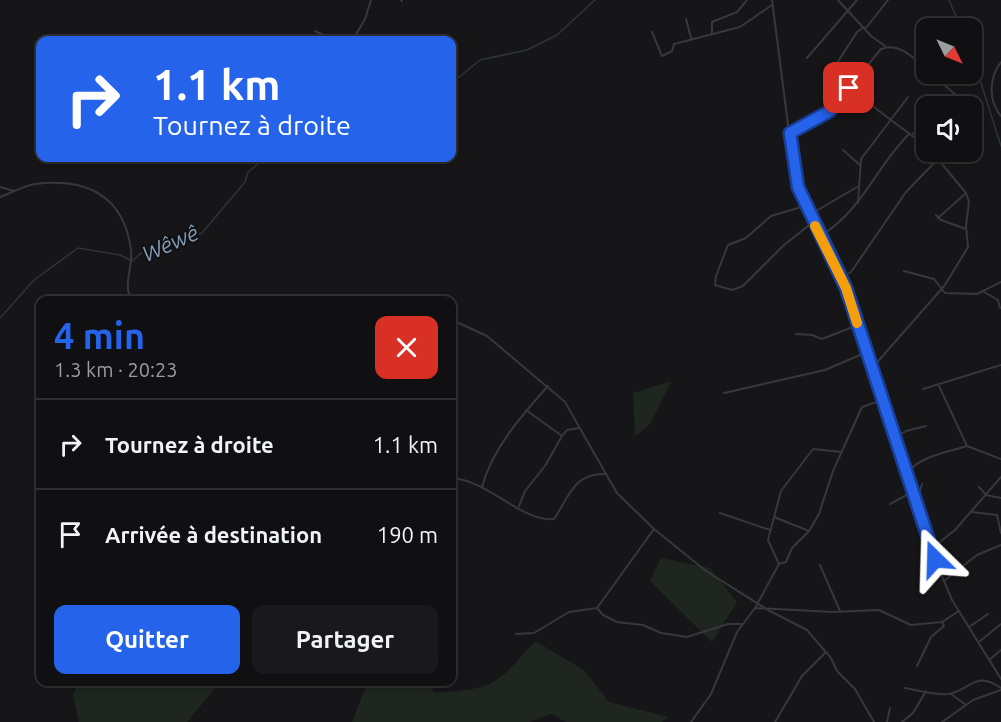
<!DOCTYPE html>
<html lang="fr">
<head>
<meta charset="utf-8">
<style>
  :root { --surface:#101012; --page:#19191b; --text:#f1f3f6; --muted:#9c9d9f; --line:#303032; --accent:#2563eb }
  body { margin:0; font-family:Ubuntu,sans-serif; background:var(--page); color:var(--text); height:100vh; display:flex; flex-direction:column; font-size:22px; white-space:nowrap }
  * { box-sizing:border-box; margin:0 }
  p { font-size:20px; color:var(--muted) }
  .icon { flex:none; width:33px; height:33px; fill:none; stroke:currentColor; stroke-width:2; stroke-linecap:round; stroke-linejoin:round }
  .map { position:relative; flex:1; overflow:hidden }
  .sheet { position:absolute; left:36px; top:296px; width:420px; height:390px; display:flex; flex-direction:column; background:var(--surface); border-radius:12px; box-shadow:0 3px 9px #0003,0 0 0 2px var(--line) }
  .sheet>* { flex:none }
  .hud { position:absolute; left:36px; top:36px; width:420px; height:126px; border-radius:12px; box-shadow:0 3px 9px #0003,0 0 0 2px var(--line); background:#2563eb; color:#fff; overflow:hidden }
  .needle { width:39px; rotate:133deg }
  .fabs { position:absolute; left:916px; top:18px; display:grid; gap:12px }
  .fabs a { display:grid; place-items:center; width:66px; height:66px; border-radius:12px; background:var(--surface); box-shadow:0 3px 9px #0003,0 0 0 2px var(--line); font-size:30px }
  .pin { position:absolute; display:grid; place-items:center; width:51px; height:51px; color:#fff; margin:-26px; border-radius:12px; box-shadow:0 3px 9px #0006 }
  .me { position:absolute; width:66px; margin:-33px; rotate:338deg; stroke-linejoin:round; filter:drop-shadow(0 0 4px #0008) }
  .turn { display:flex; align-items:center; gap:21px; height:126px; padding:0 18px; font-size:27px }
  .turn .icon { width:78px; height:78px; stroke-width:2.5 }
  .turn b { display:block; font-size:42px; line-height:51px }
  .round { display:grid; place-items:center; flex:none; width:63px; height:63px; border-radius:12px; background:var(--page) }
  .headline { display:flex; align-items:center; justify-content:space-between; height:102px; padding:0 18px }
  h1 { font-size:36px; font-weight:700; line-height:45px; color:var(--accent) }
  .cta { display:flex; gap:12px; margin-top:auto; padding:12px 18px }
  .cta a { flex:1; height:69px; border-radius:12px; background:var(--accent); color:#fff; font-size:24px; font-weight:700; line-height:69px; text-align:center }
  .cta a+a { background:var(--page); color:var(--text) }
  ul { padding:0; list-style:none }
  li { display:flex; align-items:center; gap:18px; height:90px; padding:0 18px; border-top:2px solid var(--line) }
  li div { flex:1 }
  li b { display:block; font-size:22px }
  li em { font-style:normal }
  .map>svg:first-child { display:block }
</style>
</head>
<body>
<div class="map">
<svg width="1001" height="722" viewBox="0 0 1001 722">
  <rect width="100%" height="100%" fill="#161618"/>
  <!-- green -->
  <g fill="#1e261f">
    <path d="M 672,381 L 650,424 L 635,436 L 633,393 Z"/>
    <path d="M 661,558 L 710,568 L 737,602 L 712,642 L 650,581 Z"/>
    <path d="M 535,641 L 584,670 L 609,702 L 669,717 L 662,722 L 566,722 L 551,714 L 529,722 L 352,722 L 368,681 L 427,681 L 434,692 C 494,690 496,685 535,641 Z"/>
    <path d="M 79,681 L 221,681 L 187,722 L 79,722 L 73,695 Z"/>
  </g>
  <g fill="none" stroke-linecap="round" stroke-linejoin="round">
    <!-- stream -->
    <g stroke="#2c353c" stroke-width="1.5">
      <path d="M 949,0 L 961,28"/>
      <path d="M 972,55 L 1001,146"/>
      <path d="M 452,83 L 480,60 L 527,50 L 557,35 L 595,0"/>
      <path d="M 0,318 L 34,280 L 78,248 L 120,255 L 132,261 L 145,250 L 202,233 L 245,182 L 248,172 L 265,158"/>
    </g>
    <!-- street -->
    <g stroke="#37383d" stroke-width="2">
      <path d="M 401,0 L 402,1"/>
      <path d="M 772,0 L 794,171 L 798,187 L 846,288 L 925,536 L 952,600 L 1001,679"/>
      <path d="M 838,0 L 871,36 L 885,46"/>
      <path d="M 686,19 L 691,38"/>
      <path d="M 864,27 L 857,32 L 830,74 L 927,147"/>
      <path d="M 866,28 L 888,0"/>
      <path d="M 315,31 L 335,40 L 355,36 L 365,19 L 371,0"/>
      <path d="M 652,32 L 662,56 L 672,51 L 674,44 L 740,27 L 772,5"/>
      <path d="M 712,34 L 712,22 L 737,12 L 747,0"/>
      <path d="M 312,40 L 327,38"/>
      <path d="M 807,58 L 857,0"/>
      <path d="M 1001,62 C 989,77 988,101 1001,116"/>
      <path d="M 931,74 L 956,95 L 974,104"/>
      <path d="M 790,133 L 830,111 L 881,49 C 899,42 914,58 927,70"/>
      <path d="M 913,134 L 920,125 L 926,122"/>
      <path d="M 843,150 L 860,165"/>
      <path d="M 0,187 L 14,191"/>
      <path d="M 0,197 C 11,193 23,186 35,184 C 86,178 124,195 131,250 C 133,267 123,284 131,300"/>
      <path d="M 858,203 L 861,159 L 908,97"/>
      <path d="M 805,206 L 771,216 L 746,238 L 728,245 L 716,276 L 715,285 L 732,290 L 743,286 L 784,245 L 813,222"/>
      <path d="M 811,214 L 857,187"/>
      <path d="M 936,215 L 941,220 L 966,229"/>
      <path d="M 938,218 L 966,193"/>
      <path d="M 820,236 C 863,210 875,168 909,134"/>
      <path d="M 904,271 L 934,279 L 945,293 L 977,294 L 1001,282"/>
      <path d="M 841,278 L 851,272 L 906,192 L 938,159"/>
      <path d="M 984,292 L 998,300 L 1000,308"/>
      <path d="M 452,320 L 487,336 L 565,402 L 606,474"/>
      <path d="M 796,334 L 812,335 L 822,339 L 858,325"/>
      <path d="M 873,367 L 945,285 L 968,247 L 966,226 L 969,202 L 966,193 L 932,152"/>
      <path d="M 939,386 L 967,446 L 1001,459"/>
      <path d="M 923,389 L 1001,365"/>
      <path d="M 724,393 L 825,370 L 867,352"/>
      <path d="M 526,410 L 562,436"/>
      <path d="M 894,438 L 906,431 L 926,426"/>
      <path d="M 906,474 C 920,456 945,453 967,446"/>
      <path d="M 452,478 C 488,480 523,523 554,519 C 570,495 574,473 606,474 L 617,493 L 654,529 L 706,571 L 768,610 L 807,630 L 831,658 L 837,671 L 855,689 L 874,722"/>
      <path d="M 482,487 C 492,449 522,415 548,386"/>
      <path d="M 979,487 L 986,495 L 1001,498"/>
      <path d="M 890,504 L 912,492"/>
      <path d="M 916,504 L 922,484"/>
      <path d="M 519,506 L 525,491 L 545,466 L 562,436 L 567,430 L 579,428"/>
      <path d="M 972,512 L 997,515 L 1001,533"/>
      <path d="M 720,513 L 770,530"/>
      <path d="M 774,517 L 809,531"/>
      <path d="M 931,549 L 955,530 L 1001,477"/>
      <path d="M 779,564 L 786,562 L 792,548 L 809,531 L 819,514 L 833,471 L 862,407 L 882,400"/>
      <path d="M 820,565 L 840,611"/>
      <path d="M 925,565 L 935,559"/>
      <path d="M 944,581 L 977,555 L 1001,545"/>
      <path d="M 597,608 L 603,615 L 617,622 L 643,625 L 661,633 L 687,637 L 728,624 L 741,624"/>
      <path d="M 755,608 L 779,564 L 768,540 L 781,491 L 813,449 L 842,452"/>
      <path d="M 969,627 L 988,614"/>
      <path d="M 516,634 L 534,633 L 569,612 L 597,608 L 654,529"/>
      <path d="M 980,641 L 1001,624"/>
      <path d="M 989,660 L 1001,650"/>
      <path d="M 917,666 L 931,637 L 944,626 L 942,622"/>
      <path d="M 905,688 C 918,690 936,696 948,694 C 973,689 974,670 1001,688"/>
      <path d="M 951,694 L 966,705"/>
      <path d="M 691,722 L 711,694 L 737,632 L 755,608 L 832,612 L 879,610 L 911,625 L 942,622 L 959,611"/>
      <path d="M 775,722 L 802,676 L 826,652"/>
      <path d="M 887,722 L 890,708"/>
      <path d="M 902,722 L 913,713 L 926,691"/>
      <path d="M 942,722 L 973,700 L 1001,690"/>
    </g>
  </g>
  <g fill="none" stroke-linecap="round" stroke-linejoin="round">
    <defs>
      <path id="route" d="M 849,88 L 830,111 L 790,133 L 798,187 L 846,288 L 935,559"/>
    </defs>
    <!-- route casing -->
    <use href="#route" stroke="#184099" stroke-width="15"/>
    <!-- route -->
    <use href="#route" stroke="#2563eb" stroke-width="10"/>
    <!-- slow -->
    <path stroke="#f59e0b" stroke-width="10" d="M 815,226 L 846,288 L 857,323"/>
  </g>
  <g text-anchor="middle" stroke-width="4.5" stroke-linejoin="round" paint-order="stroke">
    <!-- water labels -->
    <g font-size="22" font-style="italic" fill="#7f9bb3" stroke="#111113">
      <text transform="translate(170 243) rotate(-24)" y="8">Wêwê</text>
    </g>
  </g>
</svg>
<div class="fabs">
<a><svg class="needle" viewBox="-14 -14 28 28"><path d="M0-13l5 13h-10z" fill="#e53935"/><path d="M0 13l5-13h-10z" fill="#9c9d9f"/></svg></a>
<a><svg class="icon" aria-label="sound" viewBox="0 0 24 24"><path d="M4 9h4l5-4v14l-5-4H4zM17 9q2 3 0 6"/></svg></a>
</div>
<div class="pin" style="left:849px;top:88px;background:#d93025"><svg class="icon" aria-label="arrive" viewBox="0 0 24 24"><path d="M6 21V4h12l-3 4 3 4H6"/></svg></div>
<svg class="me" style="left:935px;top:559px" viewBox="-20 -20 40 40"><path d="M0-17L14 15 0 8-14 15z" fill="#2563eb" stroke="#fff" stroke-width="4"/></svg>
<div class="hud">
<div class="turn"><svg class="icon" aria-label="right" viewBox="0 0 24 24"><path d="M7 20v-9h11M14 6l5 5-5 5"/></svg><div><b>1.1 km</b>Tournez à droite</div></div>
</div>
<section class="sheet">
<div class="headline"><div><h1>4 min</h1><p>1.3 km · 20:23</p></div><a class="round" style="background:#d93025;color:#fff"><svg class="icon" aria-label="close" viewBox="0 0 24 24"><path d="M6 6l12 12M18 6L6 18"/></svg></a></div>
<ul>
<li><svg class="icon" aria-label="right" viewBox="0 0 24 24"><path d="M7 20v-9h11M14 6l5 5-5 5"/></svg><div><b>Tournez à droite</b></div><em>1.1 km</em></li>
<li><svg class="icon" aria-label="arrive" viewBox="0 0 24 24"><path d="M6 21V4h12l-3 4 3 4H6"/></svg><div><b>Arrivée à destination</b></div><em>190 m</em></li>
</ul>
<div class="cta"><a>Quitter</a><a>Partager</a></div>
</section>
</div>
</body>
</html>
